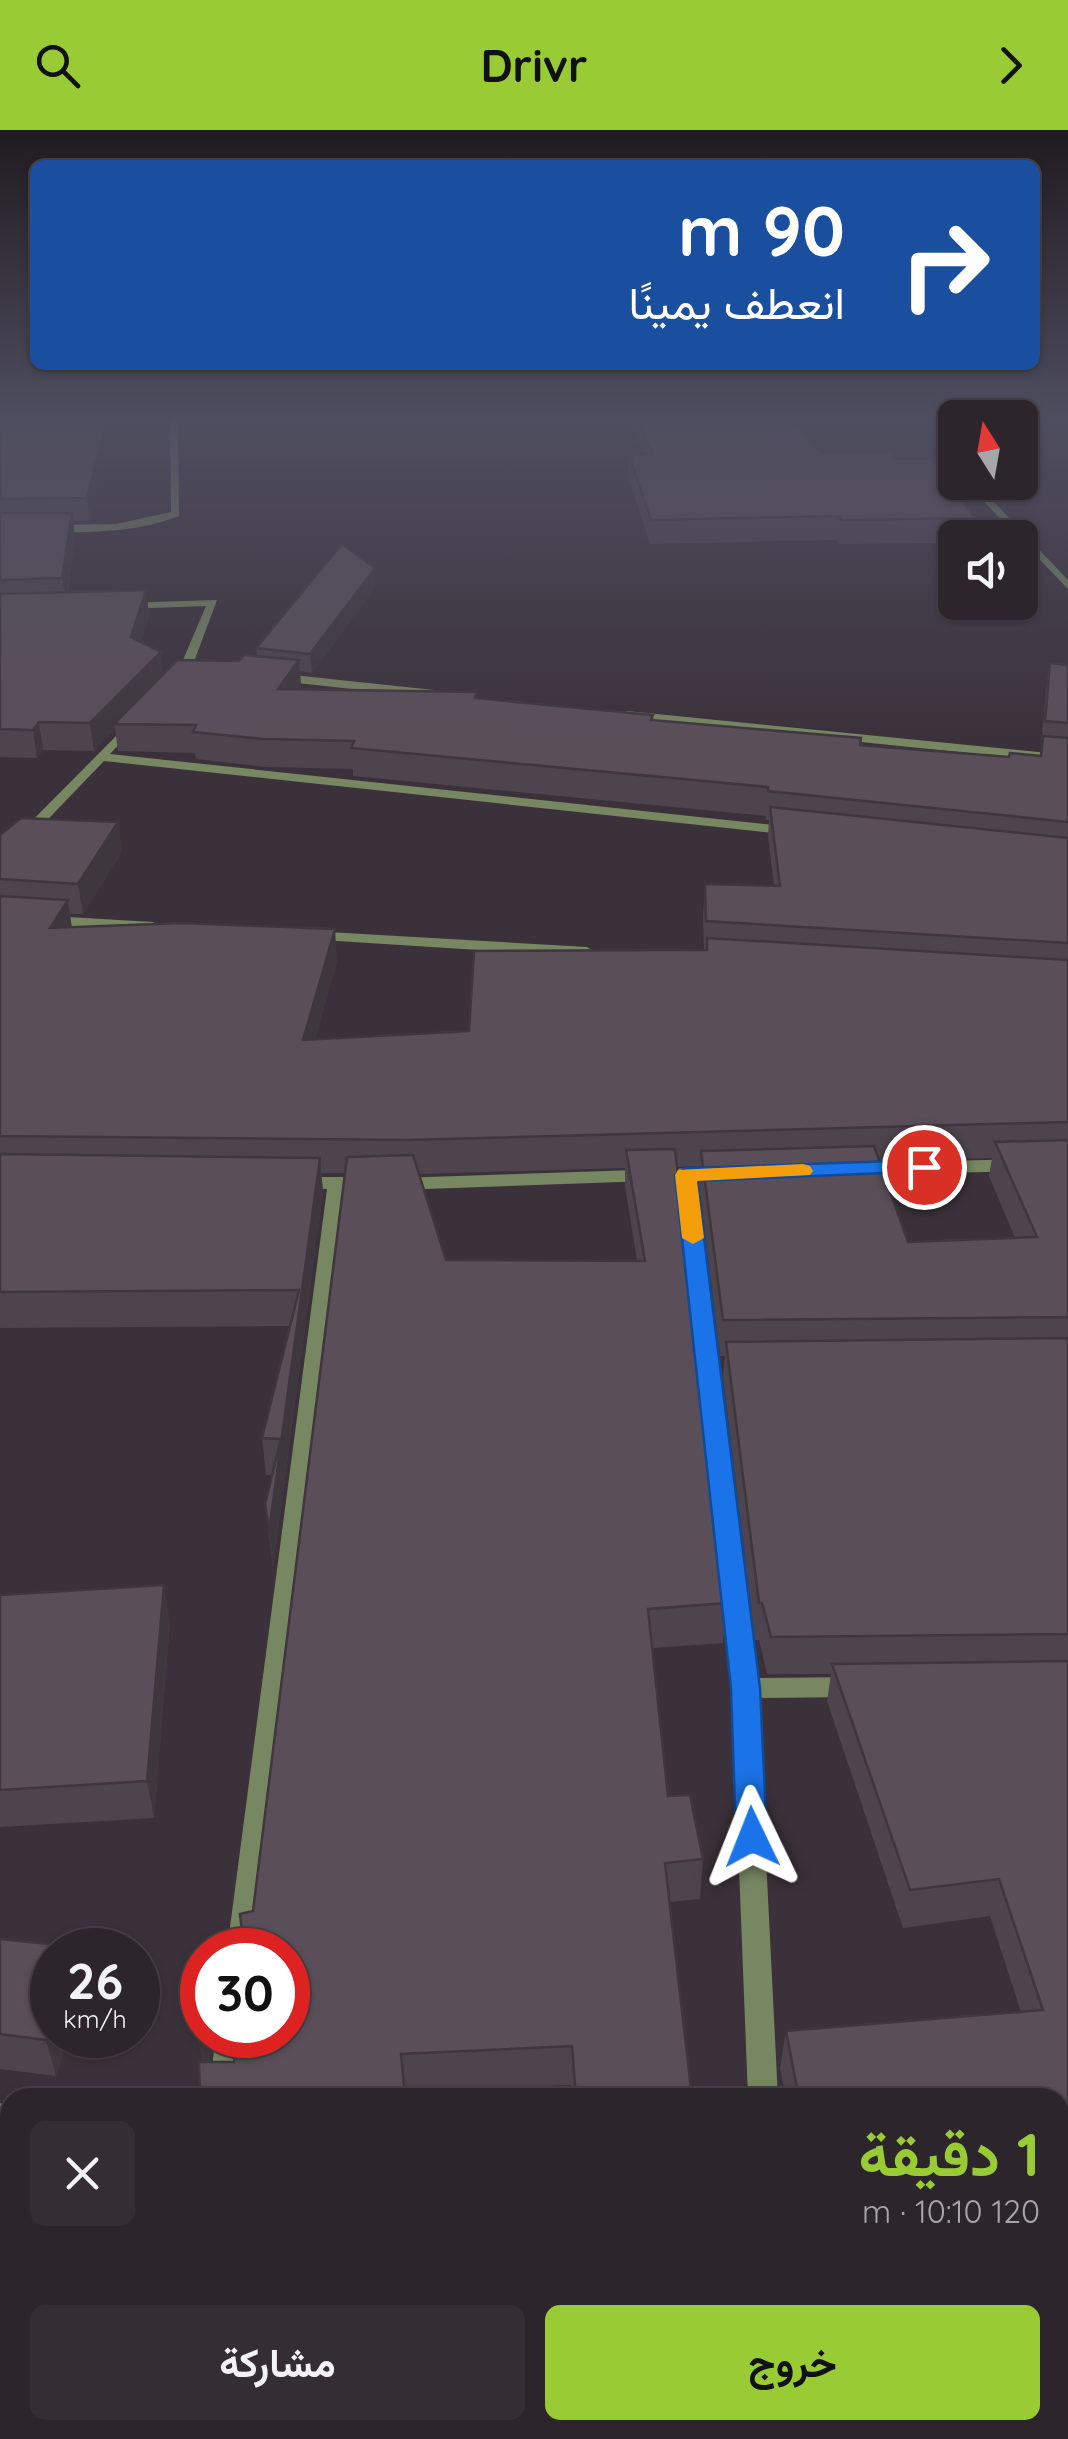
<!DOCTYPE html>
<html lang="ar">
<head>
<meta charset="utf-8">
<style>
  :root { --surface:#2c252c; --page:#342d34; --text:#f1f3f6; --muted:#a6a5a9; --line:#484248; --accent:#99cb35 }
  body { margin:0; font-family:Quicksand,Vazirmatn,sans-serif; background:var(--page); color:var(--text); direction:rtl; height:100vh; display:flex; flex-direction:column; font-size:38px; white-space:nowrap }
  * { box-sizing:border-box; margin:0 }
  p { font-size:32px; color:var(--muted) }
  .icon { flex:none; width:55px; height:55px; fill:none; stroke:currentColor; stroke-width:2; stroke-linecap:round; stroke-linejoin:round }
  .map { position:relative; flex:1; overflow:hidden; direction:ltr }
  .side { position:absolute; left:0px; top:1958px; width:1070px; height:352px; display:flex; flex-direction:column; background:var(--surface); border-radius:30px 30px 0 0; box-shadow:0 2px 8px #0004,0 0 0 2px var(--line); direction:rtl }
  .side>* { flex:none }
  .guide { position:absolute; left:30px; top:30px; width:1010px; height:210px; border-radius:15px; box-shadow:0 2px 8px #0004,0 0 0 2px var(--line); direction:rtl; background:#1a4fa0; color:#fff; overflow:hidden }
  .needle { width:65px; rotate:349deg }
  .buttons { position:absolute; left:938px; top:270px; display:grid; gap:20px }
  .buttons a { display:grid; place-items:center; width:100px; height:100px; border-radius:15px; background:var(--surface); box-shadow:0 2px 8px #0004,0 0 0 2px var(--line); font-size:50px }
  .speed { position:absolute; left:30px; top:1798px; display:flex; gap:20px; font-size:50px; font-weight:700; text-align:center }
  .speed>* { display:grid; place-content:center; width:130px; height:130px; border-radius:50%; background:var(--surface); box-shadow:0 2px 8px #0004,0 0 0 2px var(--line); line-height:1 }
  .speed small { font-size:25px; font-weight:400 }
  .speed .limit { border:15px solid #d22; background:#fff; color:#111 }
  .pin { position:absolute; display:grid; place-items:center; width:85px; height:85px; color:#fff; margin:-42px; border:5px solid #fff; border-radius:50%; box-shadow:0 2px 10px #0007 }
  .me { position:absolute; width:110px; margin:-55px; rotate:358deg; stroke-linejoin:round; filter:drop-shadow(0 0 8px #0008) }
  .turn { display:flex; align-items:center; gap:35px; height:210px; padding:0 30px; font-size:45px }
  .turn .icon { width:130px; height:130px; stroke-width:2.5 }
  .turn b { display:block; font-size:70px; line-height:85px }
  .round { display:grid; place-items:center; flex:none; width:105px; height:105px; border-radius:15px; background:var(--page) }
  .headline { display:flex; align-items:center; justify-content:space-between; height:170px; padding:0 30px }
  h1 { font-size:60px; font-weight:700; line-height:75px; color:var(--accent) }
  .action { display:flex; gap:20px; margin-top:auto; padding:20px 30px }
  .action a { flex:1; height:115px; border-radius:15px; background:var(--accent); color:#111; font-size:40px; font-weight:700; line-height:115px; text-align:center }
  .action a+a { background:var(--page); color:var(--text) }
  header { display:flex; justify-content:space-between; align-items:center; height:130px; padding:0 30px; background:var(--accent); color:#111; font-size:45px; font-weight:700 }
  .map>svg:first-child { display:block }
</style>
</head>
<body>
<header><svg class="icon" aria-label="forward" viewBox="0 0 24 24"><path d="M9 5l7 7-7 7"/></svg>Drivr<svg class="icon" aria-label="search" viewBox="0 0 24 24"><circle cx="10" cy="10" r="6"/><path d="M15 15l6 6"/></svg></header>
<div class="map">
<svg width="1068" height="2309" viewBox="0 0 1068 2309">
  <rect width="100%" height="100%" fill="#3b313a"/>
  <g fill="none" stroke-linecap="round" stroke-linejoin="round">
    <!-- minor -->
    <g fill="#778762" fill-rule="evenodd">
      <path d="M 170,289 L 178,289 L 179,386 C 123,408 59,401 0,402 L 0,396 L 116,394 L 171,382 Z"/>
      <path d="M 944,326 L 950,326 L 955,331 L 955,340 Z"/>
      <path d="M 965,352 L 975,352 L 1068,450 L 1068,459 Z"/>
      <path d="M 217,470 L 192,537 L 186,541 L 180,537 L 206,476 L 122,479 L 116,476 L 122,473 Z"/>
      <path d="M 274,543 L 434,560 L 440,564 L 434,568 L 270,550 L 270,544 Z"/>
      <path d="M 627,581 L 1068,625 L 1068,633 L 623,588 L 623,582 Z"/>
      <path d="M 134,588 L 140,592 L 110,624 L 793,697 L 800,701 L 793,705 L 104,631 L 5,734 L 0,735 L 0,723 Z"/>
      <path d="M 0,783 L 153,792 L 161,797 L 153,802 L 0,793 Z"/>
      <path d="M 311,801 L 587,817 L 595,822 L 587,827 L 306,809 L 306,803 Z"/>
      <path d="M 1068,1028 L 1068,1040 L 857,1045 L 848,1039 L 857,1033 Z"/>
      <path d="M 728,1037 L 737,1043 L 735,1047 L 695,1050 L 756,1548 L 856,1547 L 865,1550 L 869,1557 L 865,1564 L 856,1567 L 758,1568 L 778,1968 L 748,1968 L 732,1558 L 676,1050 L 397,1060 L 388,1054 L 397,1048 Z"/>
      <path d="M 297,1047 L 368,1047 L 377,1053 L 368,1059 L 346,1059 L 255,1820 L 227,1820 L 327,1059 L 290,1057 L 288,1053 Z"/>
      <path d="M 216,1905 L 246,1905 L 238,1968 L 208,1968 Z"/>
      <path d="M 0,1973 L 10,1977 L 10,2007 L 0,2003 Z"/>
      <path d="M 1060,2176 L 1068,2177 L 1068,2211 L 1060,2210 Z"/>
      <rect x="751" y="2300" width="36" height="9"/>
    </g>
  </g>
  <!-- wall -->
  <g fill="#4d444d" fill-rule="evenodd">
    <path d="M 0,289 L 114,292 L 90,391 L 73,391 L 75,406 L 68,462 L 146,460 L 149,485 L 141,512 L 163,544 L 239,531 L 257,526 L 256,518 L 376,456 L 312,543 L 300,541 L 301,557 L 300,559 L 477,568 L 653,585 L 653,591 L 861,608 L 861,615 L 1009,627 L 1040,626 L 1046,560 L 1050,533 L 1068,535 L 1068,2097 L 1060,2097 L 1060,1968 L 786,1968 L 780,1938 L 786,1901 L 1021,1882 L 990,1786 L 903,1798 L 827,1571 L 831,1544 L 767,1544 L 759,1510 L 755,1510 L 723,1248 L 725,1226 L 720,1226 L 699,1055 L 700,1036 L 677,1037 L 727,1473 L 723,1513 L 653,1518 L 668,1666 L 703,1729 L 700,1769 L 669,1772 L 692,1968 L 572,1968 L 571,1955 L 405,1963 L 202,1932 L 202,1905 L 213,1905 L 209,1932 L 234,1932 L 288,1905 L 253,1781 L 345,1043 L 321,1043 L 323,1062 L 273,1438 L 265,1374 L 272,1345 L 266,1345 L 262,1308 L 290,1196 L 0,1198 L 0,705 L 118,692 L 122,722 L 83,784 L 70,784 L 72,798 L 337,831 L 315,909 L 469,901 L 704,820 L 703,785 L 705,754 L 774,756 L 768,706 L 769,690 L 766,690 L 766,686 L 353,646 L 353,639 L 266,637 L 196,629 L 195,623 L 118,621 L 115,599 L 94,621 L 43,620 L 37,628 L 0,627 ZM 992,1028 L 989,1046 L 1015,1108 L 908,1112 L 880,1031 ZM 625,1038 L 625,1056 L 637,1131 L 446,1130 L 419,1044 Z"/>
    <path d="M 631,289 L 790,289 L 821,323 L 895,329 L 975,388 L 972,408 L 955,408 L 955,413 L 839,414 L 837,410 L 650,414 L 628,347 L 629,325 L 643,324 L 631,293 Z"/>
    <path d="M 0,1465 L 170,1492 L 154,1688 L 0,1697 Z"/>
    <path d="M 0,1809 L 78,1817 L 78,1820 L 52,1820 L 52,1905 L 69,1905 L 56,1946 L 0,1939 Z"/>
    <path d="M 0,2018 L 10,2020 L 10,2300 L 743,2300 L 741,2309 L 0,2309 Z"/>
  </g>
  <!-- shaded-wall -->
  <g fill="#3f373e">
    <path d="M 107,289 L 113,289 L 114,292 L 90,391 L 87,368 Z"/>
    <path d="M 72,383 L 75,406 L 66,472 L 62,448 Z"/>
    <path d="M 375,438 L 376,456 L 312,543 L 310,524 Z"/>
    <path d="M 146,460 L 149,485 L 135,533 L 131,507 Z"/>
    <path d="M 161,522 L 164,548 L 114,594 L 115,599 L 94,621 L 90,593 Z"/>
    <path d="M 299,530 L 301,557 L 280,586 L 278,559 Z"/>
    <path d="M 39,592 L 43,620 L 37,628 L 33,600 Z"/>
    <path d="M 118,692 L 122,722 L 83,784 L 78,754 Z"/>
    <path d="M 68,770 L 72,801 L 50,798 Z"/>
    <path d="M 335,799 L 337,831 L 306,943 L 303,910 Z"/>
    <path d="M 320,1028 L 323,1062 L 273,1438 L 269,1401 Z"/>
    <path d="M 164,1455 L 170,1492 L 154,1688 L 147,1651 Z"/>
    <path d="M 202,1889 L 202,1905 L 213,1905 L 206,1952 L 199,1914 Z"/>
    <path d="M 52,1890 L 52,1905 L 69,1905 L 56,1946 L 46,1910 Z"/>
    <path d="M 209,2300 L 277,2300 L 279,2309 L 176,2309 Z"/>
  </g>
  <!-- building -->
  <g fill="#5a4f59" stroke="#3f373e" stroke-width="2.5">
    <path d="M 0,289 L 107,289 L 87,368 L 0,369 Z"/>
    <path d="M 638,289 L 790,289 L 821,323 L 890,322 L 895,329 L 933,329 L 975,388 L 841,390 L 839,386 L 651,390 L 629,325 L 652,324 Z"/>
    <path d="M 0,383 L 72,383 L 62,448 L 0,450 Z"/>
    <path d="M 342,414 L 375,438 L 310,524 L 256,518 Z"/>
    <path d="M 146,460 L 131,507 L 161,522 L 90,593 L 39,592 L 33,600 L 0,599 L 0,464 Z"/>
    <path d="M 244,525 L 299,530 L 278,559 L 476,562 L 475,568 L 653,585 L 651,590 L 861,608 L 860,615 L 1009,627 L 1010,623 L 1041,626 L 1043,606 L 1068,608 L 1068,692 L 768,661 L 768,657 L 351,618 L 354,611 L 263,609 L 193,602 L 196,595 L 114,594 L 177,530 L 239,531 Z"/>
    <path d="M 1050,533 L 1068,535 L 1068,593 L 1045,591 Z"/>
    <path d="M 770,677 L 1068,708 L 1068,813 L 706,791 L 705,754 L 780,756 Z"/>
    <path d="M 21,688 L 118,692 L 78,754 L 0,749 L 0,705 Z"/>
    <path d="M 0,766 L 68,770 L 50,798 L 182,793 L 335,799 L 303,910 L 469,901 L 474,821 L 707,820 L 707,808 L 1068,830 L 1068,992 L 408,1010 L 0,1006 Z"/>
    <path d="M 1068,1010 L 1068,1187 L 723,1190 L 701,1021 L 874,1016 L 908,1112 L 1037,1107 L 995,1012 Z"/>
    <path d="M 675,1019 L 727,1473 L 648,1479 L 668,1666 L 690,1665 L 703,1729 L 665,1733 L 692,1968 L 576,1968 L 572,1916 L 401,1924 L 405,1968 L 200,1968 L 199,1932 L 234,1932 L 238,1905 L 288,1905 L 288,1820 L 244,1820 L 240,1784 L 253,1781 L 347,1027 L 413,1025 L 446,1130 L 645,1131 L 626,1020 Z"/>
    <path d="M 0,1024 L 320,1028 L 269,1401 L 265,1374 L 281,1309 L 262,1308 L 299,1160 L 0,1162 Z"/>
    <path d="M 1068,1208 L 1068,1504 L 771,1507 L 762,1473 L 759,1473 L 726,1212 Z"/>
    <path d="M 164,1455 L 147,1651 L 0,1660 L 0,1465 Z"/>
    <path d="M 1068,1531 L 1068,2062 L 1060,2063 L 1060,1968 L 799,1968 L 786,1901 L 1043,1880 L 999,1749 L 910,1760 L 832,1534 Z"/>
    <path d="M 0,1809 L 78,1817 L 76,1820 L 52,1820 L 52,1890 L 46,1910 L 0,1904 Z"/>
    <path d="M 202,1844 L 202,1889 L 199,1914 L 198,1845 Z"/>
    <path d="M 0,2018 L 10,2020 L 10,2034 L 0,2036 Z"/>
    <path d="M 0,2036 L 10,2038 L 10,2300 L 209,2300 L 176,2309 L 0,2309 Z"/>
    <path d="M 274,2300 L 611,2300 L 532,2309 L 274,2309 Z"/>
  </g>
  <!-- sky -->
  <linearGradient id="sky" x2="0" y2="1"><stop stop-color="#201b20"/><stop offset="0.47" stop-color="#4f4e60"/><stop offset="1" stop-color="#4f4e60" stop-opacity="0"/></linearGradient>
  <rect width="1068" height="612" fill="url(#sky)"/>
  <!-- route -->
  <path fill="#1a73e8" stroke="#114b97" stroke-width="2.5" d="M 924,1030 L 934,1037 L 931,1041 L 697,1051 L 760,1558 L 767,1707 L 763,1716 L 752,1720 L 741,1716 L 736,1707 L 731,1558 L 675,1045 L 686,1038 Z"/>
  <!-- slow -->
  <path fill="#f59e0b" d="M 803,1034 L 810,1036 L 813,1041 L 810,1045 L 697,1051 L 704,1108 L 693,1114 L 682,1108 L 675,1045 L 678,1040 Z"/>
</svg>
<div class="buttons">
<a><svg class="needle" viewBox="-14 -14 28 28"><path d="M0-13l5 13h-10z" fill="#e53935"/><path d="M0 13l5-13h-10z" fill="#a6a5a9"/></svg></a>
<a><svg class="icon" aria-label="sound" viewBox="0 0 24 24"><path d="M4 9h4l5-4v14l-5-4H4zM17 9q2 3 0 6"/></svg></a>
</div>
<div class="speed"><div>26<small>km/h</small></div><div class="limit">30</div></div>
<div class="pin" style="left:924px;top:1037px;background:#d93025"><svg class="icon" aria-label="arrive" viewBox="0 0 24 24"><path d="M6 21V4h12l-3 4 3 4H6"/></svg></div>
<svg class="me" style="left:752px;top:1707px" viewBox="-20 -20 40 40"><path d="M0-17L14 15 0 8-14 15z" fill="#1a73e8" stroke="#fff" stroke-width="4"/></svg>
<div class="guide">
<div class="turn"><svg class="icon" aria-label="right" viewBox="0 0 24 24"><path d="M7 20v-9h11M14 6l5 5-5 5"/></svg><div><b>90 m</b>انعطف يمينًا</div></div>
</div>
<section class="side">
<div class="headline"><div><h1>1 دقيقة</h1><p>120 m · 10:10</p></div><a class="round"><svg class="icon" aria-label="close" viewBox="0 0 24 24"><path d="M6 6l12 12M18 6L6 18"/></svg></a></div>
<div class="action"><a>خروج</a><a>مشاركة</a></div>
</section>
</div>
</body>
</html>
